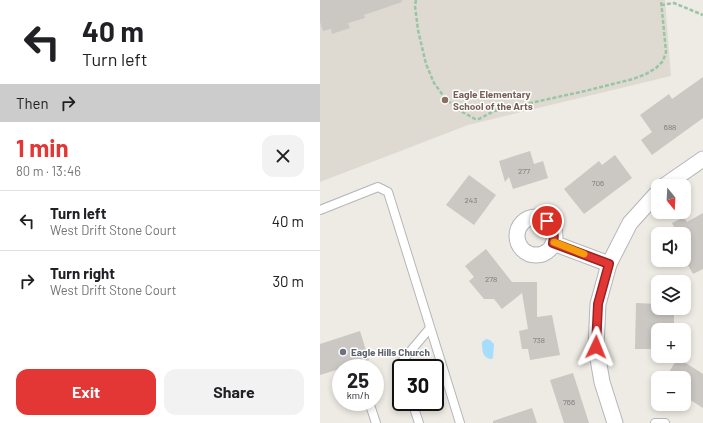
<!DOCTYPE html>
<html lang="en">
<head>
<meta charset="utf-8">
<style>
  :root { --surface:#fff; --page:#f2f2f2; --text:#202124; --muted:#757577; --line:#e0e0e0; --accent:#e33735 }
  body { margin:0; font-family:Barlow,sans-serif; background:var(--page); color:var(--text); height:100vh; display:flex; flex-direction:column; font-size:15px; white-space:nowrap }
  * { box-sizing:border-box; margin:0 }
  p { font-size:13px; color:var(--muted) }
  .icon { flex:none; width:22px; height:22px; fill:none; stroke:currentColor; stroke-width:2; stroke-linecap:round; stroke-linejoin:round }
  .map { position:relative; flex:1; overflow:hidden }
  .sheet { display:flex; flex-direction:column; background:var(--surface); width:320px }
  .sheet>* { flex:none }
  .hud { background:#fff; color:var(--text); overflow:hidden }
  .needle { width:26px; rotate:162deg }
  .buttons { position:absolute; left:331px; top:179px; display:grid; gap:8px }
  .buttons a { display:grid; place-items:center; width:40px; height:40px; border-radius:8px; background:var(--surface); box-shadow:0 2px 6px #0003; font-size:20px }
  .speed { position:absolute; left:12px; top:359px; display:flex; gap:8px; font-size:20px; font-weight:700; text-align:center }
  .speed>* { display:grid; place-content:center; width:52px; height:52px; border-radius:50%; background:var(--surface); box-shadow:0 2px 6px #0003; line-height:1 }
  .speed small { font-size:10px; font-weight:400 }
  .speed .limit { border:2px solid #111; border-radius:6px; background:#fff; color:#111 }
  .pin { position:absolute; display:grid; place-items:center; width:34px; height:34px; color:#fff; margin:-17px; border:2px solid #fff; border-radius:50%; box-shadow:0 1px 4px #0007 }
  .me { position:absolute; width:44px; margin:-22px; rotate:2deg; stroke-linejoin:round; filter:drop-shadow(0 0 3px #0008) }
  .turn { display:flex; align-items:center; gap:14px; height:84px; padding:0 16px; font-size:18px }
  .turn .icon { width:52px; height:52px; stroke-width:2.5 }
  .turn b { display:block; font-size:28px; line-height:34px }
  .then { display:flex; align-items:center; height:38px; padding:0 16px; background:#0003; gap:8px; font-size:15px }
  .round { display:grid; place-items:center; flex:none; width:42px; height:42px; border-radius:12px; background:var(--page) }
  .headline { display:flex; align-items:center; justify-content:space-between; height:68px; padding:0 16px }
  h1 { font-size:24px; font-weight:700; line-height:30px; color:var(--accent) }
  .primary-button { display:flex; gap:8px; margin-top:auto; padding:8px 16px }
  .primary-button a { flex:1; height:46px; border-radius:12px; background:var(--accent); color:#fff; font-size:16px; font-weight:700; line-height:46px; text-align:center }
  .primary-button a+a { background:var(--page); color:var(--text) }
  ul { padding:0; list-style:none }
  li { display:flex; align-items:center; gap:12px; height:60px; padding:0 16px; border-top:1px solid var(--line) }
  li div { flex:1 }
  li b { display:block; font-size:15px }
  li em { font-style:normal }
  main { display:flex; flex:1; min-height:0 }
  .map>svg:first-child { display:block }
</style>
</head>
<body>
<main>
<section class="sheet">
<div class="hud">
<div class="turn"><svg class="icon" aria-label="left" viewBox="0 0 24 24"><path d="M17 20v-9H6M10 6l-5 5 5 5"/></svg><div><b>40 m</b>Turn left</div></div>
<div class="then">Then<svg class="icon" aria-label="right" viewBox="0 0 24 24"><path d="M7 20v-9h11M14 6l5 5-5 5"/></svg></div>
</div>
<div class="headline"><div><h1>1 min</h1><p>80 m · 13:46</p></div><a class="round"><svg class="icon" aria-label="close" viewBox="0 0 24 24"><path d="M6 6l12 12M18 6L6 18"/></svg></a></div>
<ul>
<li><svg class="icon" aria-label="left" viewBox="0 0 24 24"><path d="M17 20v-9H6M10 6l-5 5 5 5"/></svg><div><b>Turn left</b><p>West Drift Stone Court</p></div><em>40 m</em></li>
<li><svg class="icon" aria-label="right" viewBox="0 0 24 24"><path d="M7 20v-9h11M14 6l5 5-5 5"/></svg><div><b>Turn right</b><p>West Drift Stone Court</p></div><em>30 m</em></li>
</ul>
<div class="primary-button"><a>Exit</a><a>Share</a></div>
</section>
<div class="map">
<svg width="383" height="423" viewBox="0 0 383 423">
  <rect width="100%" height="100%" fill="#eeebe4"/>
  <!-- education -->
  <path fill="#dedad2" d="M 0,0 L 345,0 L 351,76 L 148,125 L 0,182 Z"/>
  <!-- water -->
  <path fill="#a6dcfc" d="M 166,339 L 170,340 L 174,344 L 173,357 L 172,359 C 162,359 162,349 162,342 Z"/>
  <!-- building -->
  <g fill="#cbc7c3">
    <path d="M 0,0 L 82,0 L 82,2 L 44,15 L 45,18 L 28,23 L 30,28 L 12,34 L 11,29 L 3,31 L 0,22 Z"/>
    <path d="M 383,77 L 383,118 L 332,155 L 321,140 L 332,132 L 320,115 L 349,94 L 352,99 Z"/>
    <path d="M 210,151 L 214,164 L 223,161 L 228,178 L 193,189 L 189,177 L 185,182 L 179,161 Z"/>
    <path d="M 295,155 L 312,178 L 264,214 L 244,189 L 279,161 L 282,165 Z"/>
    <path d="M 149,175 L 176,195 L 154,225 L 126,205 Z"/>
    <path d="M 383,213 L 383,269 L 373,274 L 364,258 L 364,234 L 346,234 L 355,229 L 352,223 L 364,217 L 367,222 Z"/>
    <path d="M 166,249 L 192,282 L 217,282 L 217,317 L 232,315 L 240,355 L 210,360 L 208,349 L 202,349 L 199,331 L 208,329 L 202,293 L 182,309 L 174,299 L 164,299 L 149,281 L 154,277 L 145,266 Z"/>
    <path d="M 316,303 L 338,304 L 338,308 L 354,308 L 354,330 L 338,330 L 338,349 L 315,349 Z"/>
    <path d="M 40,331 L 49,360 L 0,375 L 0,344 Z"/>
    <path d="M 358,358 L 383,374 L 383,408 L 364,396 L 364,378 L 345,378 Z"/>
    <path d="M 253,373 L 269,423 L 244,423 L 230,380 Z"/>
    <path d="M 212,408 L 217,423 L 173,423 L 173,421 Z"/>
  </g>
  <g fill="none" stroke-linecap="round" stroke-linejoin="round">
    <defs>
      <g id="lane">
        <path d="M 0,210 L 58,187 L 68,192 L 140,423"/>
        <path d="M 83,368 L 83,360 L 110,328"/>
        <path d="M 49,402 L 56,423"/>
        <path d="M 92,402 L 99,423"/>
        <path d="M 335,423 L 345,423"/>
      </g>
      <g id="street">
        <path d="M 344,186 L 383,159"/>
        <circle cx="216" cy="236" r="19"/>
        <path d="M 233,243 L 289,264"/>
        <path d="M 295,423 L 282,382 L 276,347 L 278,304 L 289,264 L 310,223 L 338,192"/>
      </g>
    </defs>
    <!-- lane casing -->
    <use href="#lane" stroke="#b4b6ba" stroke-width="10"/>
    <!-- street casing -->
    <use href="#street" stroke="#b4b6ba" stroke-width="17"/>
    <!-- path -->
    <g stroke="#9ac5a4" stroke-width="2.5" stroke-dasharray="4 2" stroke-linecap="butt">
      <path d="M 96,0 L 95,6 L 98,30 L 106,64 L 114,83 L 125,98 L 139,110 L 155,119 L 159,119 L 174,111 L 265,91 L 313,79 L 326,74 L 336,68 L 343,61 L 346,52 L 341,0"/>
      <path d="M 341,5 L 354,3 L 383,15"/>
    </g>
    <!-- lane -->
    <use href="#lane" stroke="#fff" stroke-width="8"/>
    <!-- street -->
    <use href="#street" stroke="#fff" stroke-width="15"/>
  </g>
  <g fill="none" stroke-linecap="round" stroke-linejoin="round">
    <defs>
      <path id="route" d="M 227,221 C 233,228 235,233 233,243 L 289,264 L 278,304 L 276,347"/>
    </defs>
    <!-- route casing -->
    <use href="#route" stroke="#942422" stroke-width="10"/>
    <!-- route -->
    <use href="#route" stroke="#e33735" stroke-width="7"/>
    <!-- slow -->
    <path stroke="#f59e0b" stroke-width="7" d="M 234,242 L 264,254"/>
  </g>
  <!-- markers -->
  <circle fill="#8d6e63" stroke="#fff" stroke-width="1.5" cx="125" cy="100" r="4"/>
  <circle fill="#6b7280" stroke="#fff" stroke-width="1.5" cx="23" cy="352" r="4"/>
  <g text-anchor="middle" stroke-width="3" stroke-linejoin="round" paint-order="stroke">
    <!-- number labels -->
    <g font-size="8" fill="#787a7c">
      <text x="350" y="130">688</text>
      <text x="204" y="174">277</text>
      <text x="278" y="186">706</text>
      <text x="151" y="203">243</text>
      <text x="171" y="282">278</text>
      <text x="219" y="343">738</text>
      <text x="249" y="405">766</text>
    </g>
    <!-- education labels -->
    <g font-size="10" font-weight="bold" fill="#785e54" stroke="#fff" text-anchor="start">
      <text x="133" y="98">Eagle Elementary<tspan x="133" dy="12">School of the Arts</tspan></text>
    </g>
    <!-- worship labels -->
    <g font-size="10" font-weight="bold" fill="#5b616d" stroke="#fff" text-anchor="start">
      <text x="31" y="356">Eagle Hills Church</text>
    </g>
  </g>
</svg>
<div class="buttons">
<a><svg class="needle" viewBox="-14 -14 28 28"><path d="M0-13l5 13h-10z" fill="#e53935"/><path d="M0 13l5-13h-10z" fill="#757577"/></svg></a>
<a><svg class="icon" aria-label="sound" viewBox="0 0 24 24"><path d="M4 9h4l5-4v14l-5-4H4zM17 9q2 3 0 6"/></svg></a>
<a><svg class="icon" aria-label="layers" viewBox="0 0 24 24"><path d="M12 4l9 5-9 5-9-5zM3 14l9 5 9-5"/></svg></a>
<a>+</a>
<a>−</a>
</div>
<div class="speed"><div>25<small>km/h</small></div><div class="limit">30</div></div>
<div class="pin" style="left:227px;top:221px;background:#d93025"><svg class="icon" aria-label="arrive" viewBox="0 0 24 24"><path d="M6 21V4h12l-3 4 3 4H6"/></svg></div>
<svg class="me" style="left:276px;top:347px" viewBox="-20 -20 40 40"><path d="M0-17L14 15 0 8-14 15z" fill="#e33735" stroke="#fff" stroke-width="4"/></svg>
</div>
</main>
</body>
</html>
